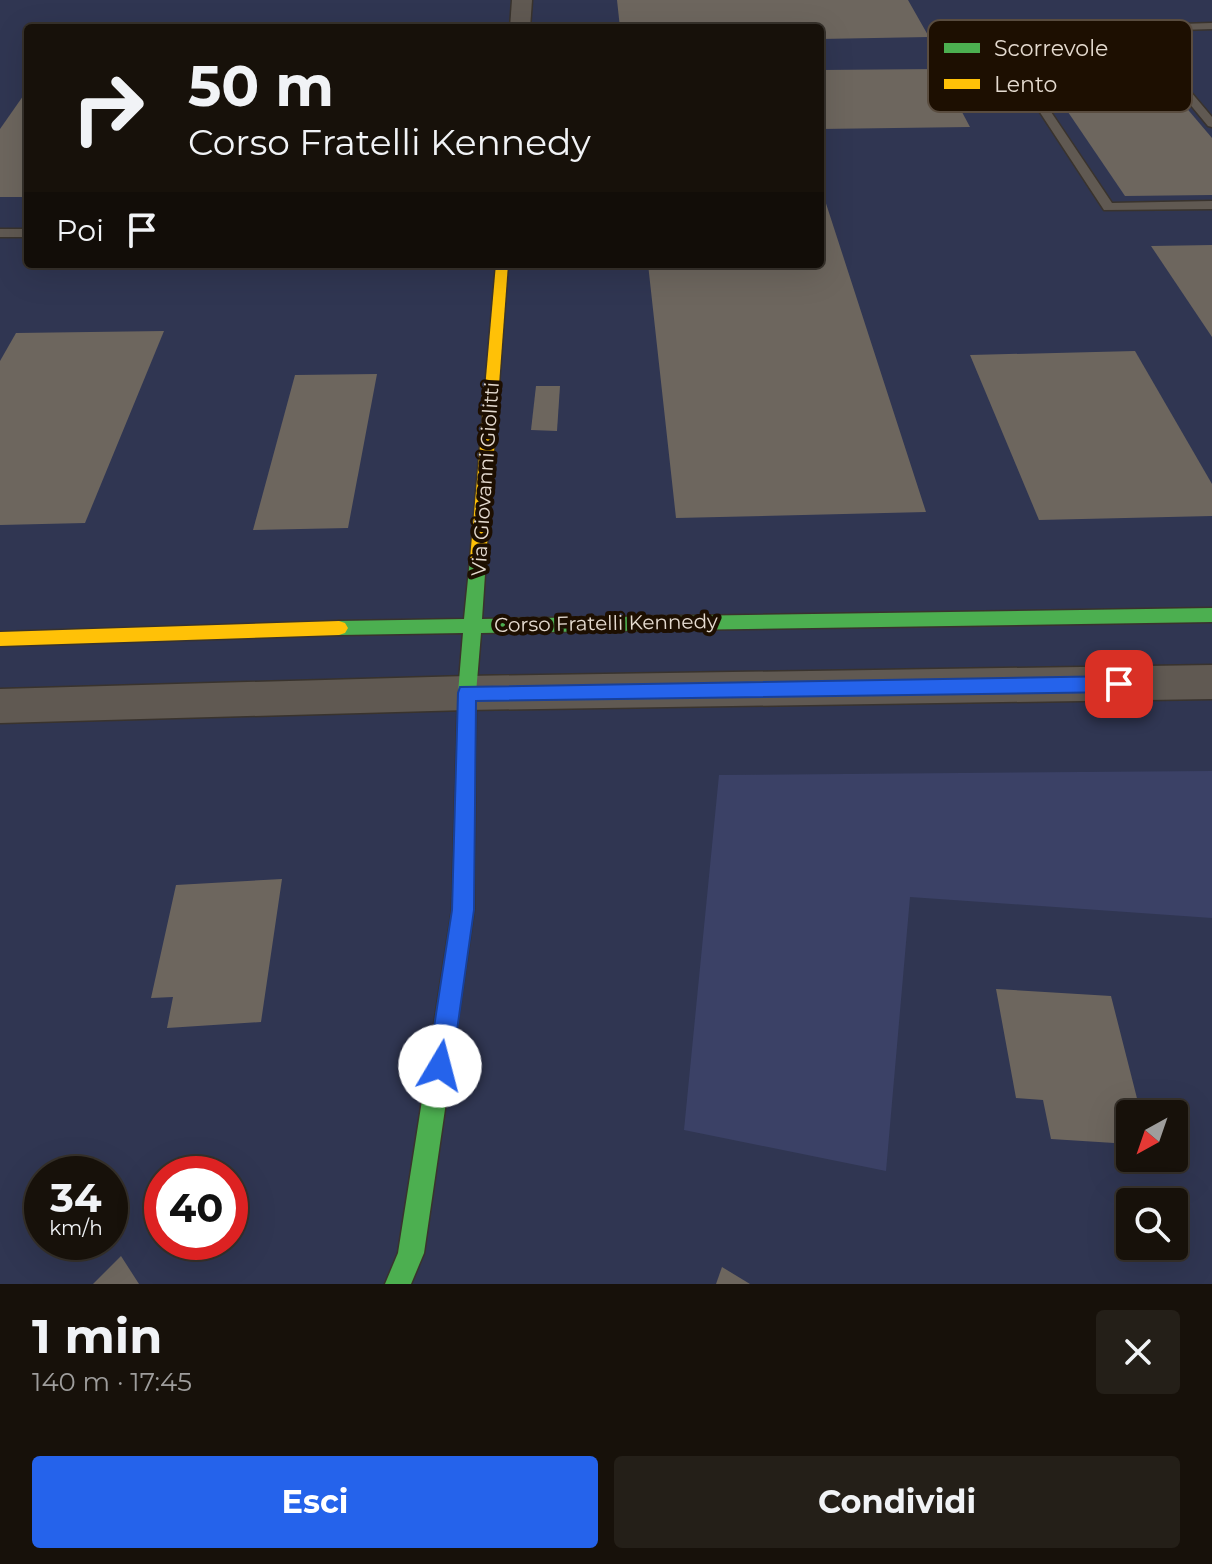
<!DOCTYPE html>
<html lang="it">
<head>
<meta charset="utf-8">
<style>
  :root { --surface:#17110a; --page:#241f18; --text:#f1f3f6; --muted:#9e9d9c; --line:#36312b; --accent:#2563eb }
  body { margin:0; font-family:Montserrat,sans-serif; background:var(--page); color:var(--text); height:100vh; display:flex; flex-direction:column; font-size:30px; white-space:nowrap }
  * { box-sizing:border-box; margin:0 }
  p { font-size:26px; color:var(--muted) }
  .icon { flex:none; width:44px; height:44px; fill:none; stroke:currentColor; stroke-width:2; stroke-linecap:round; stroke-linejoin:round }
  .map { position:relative; height:1284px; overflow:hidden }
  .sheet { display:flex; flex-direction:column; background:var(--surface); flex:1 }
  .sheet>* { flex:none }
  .guide { position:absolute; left:24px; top:24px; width:800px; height:244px; border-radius:8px; box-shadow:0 8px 32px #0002,0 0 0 2px var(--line); background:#17110a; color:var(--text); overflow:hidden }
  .needle { width:52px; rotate:220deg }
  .controls { position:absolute; left:1116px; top:1100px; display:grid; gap:16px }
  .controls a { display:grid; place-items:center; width:72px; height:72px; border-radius:8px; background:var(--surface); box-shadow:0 8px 32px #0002,0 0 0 2px var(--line); font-size:40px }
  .speed { position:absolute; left:24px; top:1156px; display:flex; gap:16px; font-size:40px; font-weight:700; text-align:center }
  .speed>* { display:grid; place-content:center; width:104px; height:104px; border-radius:50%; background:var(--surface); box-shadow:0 8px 32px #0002,0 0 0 2px var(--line); line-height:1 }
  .speed small { font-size:20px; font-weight:400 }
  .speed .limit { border:12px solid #d22; background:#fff; color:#111 }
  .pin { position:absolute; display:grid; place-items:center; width:68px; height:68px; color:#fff; margin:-34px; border-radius:16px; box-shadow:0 4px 12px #0006 }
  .me { position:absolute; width:88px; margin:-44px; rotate:8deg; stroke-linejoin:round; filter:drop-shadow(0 0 6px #0008) }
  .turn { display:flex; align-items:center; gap:28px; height:168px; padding:0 32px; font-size:36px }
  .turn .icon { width:104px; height:104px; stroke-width:2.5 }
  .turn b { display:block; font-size:56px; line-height:68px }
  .then { display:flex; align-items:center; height:76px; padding:0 32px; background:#0003; gap:16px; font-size:30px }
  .round { display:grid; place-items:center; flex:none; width:84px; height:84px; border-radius:8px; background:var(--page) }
  .summary { display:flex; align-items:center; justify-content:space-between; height:136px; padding:0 32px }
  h1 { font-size:48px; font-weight:700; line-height:60px }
  .primary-button { display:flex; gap:16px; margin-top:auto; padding:16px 32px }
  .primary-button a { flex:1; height:92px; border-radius:8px; background:var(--accent); color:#fff; font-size:32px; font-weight:700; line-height:92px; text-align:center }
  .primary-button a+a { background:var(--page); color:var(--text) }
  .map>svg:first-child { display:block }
</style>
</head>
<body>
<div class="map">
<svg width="1212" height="1284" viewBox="0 0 1212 1284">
  <rect width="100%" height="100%" fill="#1f170e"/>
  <!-- green -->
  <path fill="#303652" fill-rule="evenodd" d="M 0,0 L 1212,0 L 1212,1284 L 0,1284 ZM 28,28 L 820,28 L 820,264 L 28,264 ZM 1130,1114 L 1174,1114 L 1174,1158 L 1130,1158 ZM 42,1174 L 110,1174 L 110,1242 L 42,1242 ZM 162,1174 L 230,1174 L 230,1242 L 162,1242 ZM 1130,1202 L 1174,1202 L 1174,1246 L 1130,1246 Z"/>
  <!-- forest -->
  <path fill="#3b4166" d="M 1212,771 L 1212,918 L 910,897 L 886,1171 L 684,1130 L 719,775 Z"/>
  <!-- building -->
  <g fill="#6d665e">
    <path d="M 617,0 L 908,0 L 929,37 L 820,39 L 820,28 L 620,28 Z"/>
    <path d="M 1144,58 L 1212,138 L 1212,195 L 1125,196 L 1032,59 Z"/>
    <path d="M 939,69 L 970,127 L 820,129 L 820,70 Z"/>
    <path d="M 28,89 L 28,197 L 0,197 L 0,129 Z"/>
    <path d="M 821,188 L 926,512 L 676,518 L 648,264 L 820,264 Z"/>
    <path d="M 1212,245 L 1212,337 L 1151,246 Z"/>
    <path d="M 164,331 L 85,523 L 0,525 L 0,361 L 16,333 Z"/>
    <path d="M 1135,351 L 1212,484 L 1212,516 L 1039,520 L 970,355 Z"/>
    <path d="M 377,374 L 348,528 L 253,530 L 295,375 Z"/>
    <path d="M 536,386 L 560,386 L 557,431 L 531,430 Z"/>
    <path d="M 282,879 L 261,1022 L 167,1028 L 173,997 L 151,998 L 176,885 Z"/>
    <path d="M 996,989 L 1111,996 L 1141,1114 L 1130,1114 L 1130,1144 L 1051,1139 L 1043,1100 L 1016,1098 Z"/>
    <path d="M 121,1256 L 139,1284 L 93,1284 Z"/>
    <path d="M 722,1267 L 750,1284 L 716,1284 Z"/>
  </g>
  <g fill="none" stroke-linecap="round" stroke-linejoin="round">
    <defs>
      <g id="lane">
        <path d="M 1212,23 L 1212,29 L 1052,34 L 1061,45 L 1152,46 L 1212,117 L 1212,127 L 1208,126 L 1146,51 L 1058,51 L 1043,34 L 1000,36 L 1112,203 L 1212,201 L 1212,209 L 1104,210 L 988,33 L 993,30 Z"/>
        <rect x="0" y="229" width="28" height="8"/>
      </g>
      <g id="street">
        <path d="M 512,0 L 532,0 L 530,28 L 510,28 Z"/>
        <path d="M 1212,665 L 1212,699 L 467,710 L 0,723 L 0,689 L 467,676 Z"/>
      </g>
      <path id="fast" d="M 478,553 L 486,559 L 482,619 L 1212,608 L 1212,622 L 481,633 L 476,693 L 474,910 L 424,1253 L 411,1284 L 385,1284 L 398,1253 L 452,910 L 458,693 L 463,633 L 339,635 L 333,633 L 330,628 L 333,623 L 339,621 L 464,619 L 470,559 Z"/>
      <g id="slow">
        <path d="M 496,264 L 508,264 L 486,559 L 478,565 L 470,559 Z"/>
        <path d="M 339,621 L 345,623 L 348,628 L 345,633 L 339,635 L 0,646 L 0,632 Z"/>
      </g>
    </defs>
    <!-- lane casing -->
    <use href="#lane" stroke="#39332d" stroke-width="3"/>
    <!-- street casing -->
    <use href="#street" stroke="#39332d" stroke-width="3"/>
    <!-- fast casing -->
    <use href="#fast" stroke="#39332d" stroke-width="3"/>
    <!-- slow casing -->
    <use href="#slow" stroke="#39332d" stroke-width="3"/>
    <!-- lane -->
    <use href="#lane" fill="#605952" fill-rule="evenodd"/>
    <!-- street -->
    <use href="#street" fill="#605952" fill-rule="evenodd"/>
    <!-- fast -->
    <use href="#fast" fill="#4caf50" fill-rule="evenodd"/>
    <!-- slow -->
    <use href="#slow" fill="#ffc107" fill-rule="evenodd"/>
  </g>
  <!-- route -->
  <path fill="#2563eb" stroke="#184099" stroke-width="2" d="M 1119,676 L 1125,678 L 1128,684 L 1125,689 L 1119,692 L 476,701 L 474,910 L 452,1066 L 448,1075 L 440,1078 L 431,1075 L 428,1066 L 452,910 L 458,693 L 460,687 Z"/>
  <g text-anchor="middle" stroke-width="8" stroke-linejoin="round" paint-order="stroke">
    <!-- street labels -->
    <g font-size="20" fill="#e5dbd0" stroke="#1d0f01">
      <text transform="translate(485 479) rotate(-86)" y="7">Via Giovanni Giolitti</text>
      <text transform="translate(606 623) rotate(-1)" y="7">Corso Fratelli Kennedy</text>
    </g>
  </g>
  <!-- legend -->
  <rect x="928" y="20" width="264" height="92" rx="12" fill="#1d0f01" stroke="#594c3f" stroke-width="2"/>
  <rect x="944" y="43" width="36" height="10" fill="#4caf50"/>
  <rect x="944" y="79" width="36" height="10" fill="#ffc107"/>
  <g font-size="22" fill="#e5dbd0">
    <text x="994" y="56">Scorrevole</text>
    <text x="994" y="92">Lento</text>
  </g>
</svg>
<div class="controls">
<a><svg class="needle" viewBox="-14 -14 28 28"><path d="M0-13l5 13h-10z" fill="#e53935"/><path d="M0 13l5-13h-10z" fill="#9e9d9c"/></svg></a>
<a><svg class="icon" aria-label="search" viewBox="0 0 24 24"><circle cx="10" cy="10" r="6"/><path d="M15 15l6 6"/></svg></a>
</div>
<div class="speed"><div>34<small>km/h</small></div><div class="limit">40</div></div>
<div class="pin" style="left:1119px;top:684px;background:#d93025"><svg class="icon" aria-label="arrive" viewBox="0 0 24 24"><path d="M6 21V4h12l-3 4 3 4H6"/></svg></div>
<svg class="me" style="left:440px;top:1066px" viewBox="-20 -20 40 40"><circle r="19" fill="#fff"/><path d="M0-13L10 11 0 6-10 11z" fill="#2563eb"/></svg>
<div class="guide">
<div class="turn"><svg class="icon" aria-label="right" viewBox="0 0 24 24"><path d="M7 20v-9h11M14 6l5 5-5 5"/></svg><div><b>50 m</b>Corso Fratelli Kennedy</div></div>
<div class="then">Poi<svg class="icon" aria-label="arrive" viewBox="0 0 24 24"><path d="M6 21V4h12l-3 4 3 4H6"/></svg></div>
</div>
</div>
<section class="sheet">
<div class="summary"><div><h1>1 min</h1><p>140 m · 17:45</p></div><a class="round"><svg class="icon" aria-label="close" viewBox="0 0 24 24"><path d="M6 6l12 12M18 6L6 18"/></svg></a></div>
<div class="primary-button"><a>Esci</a><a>Condividi</a></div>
</section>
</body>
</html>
